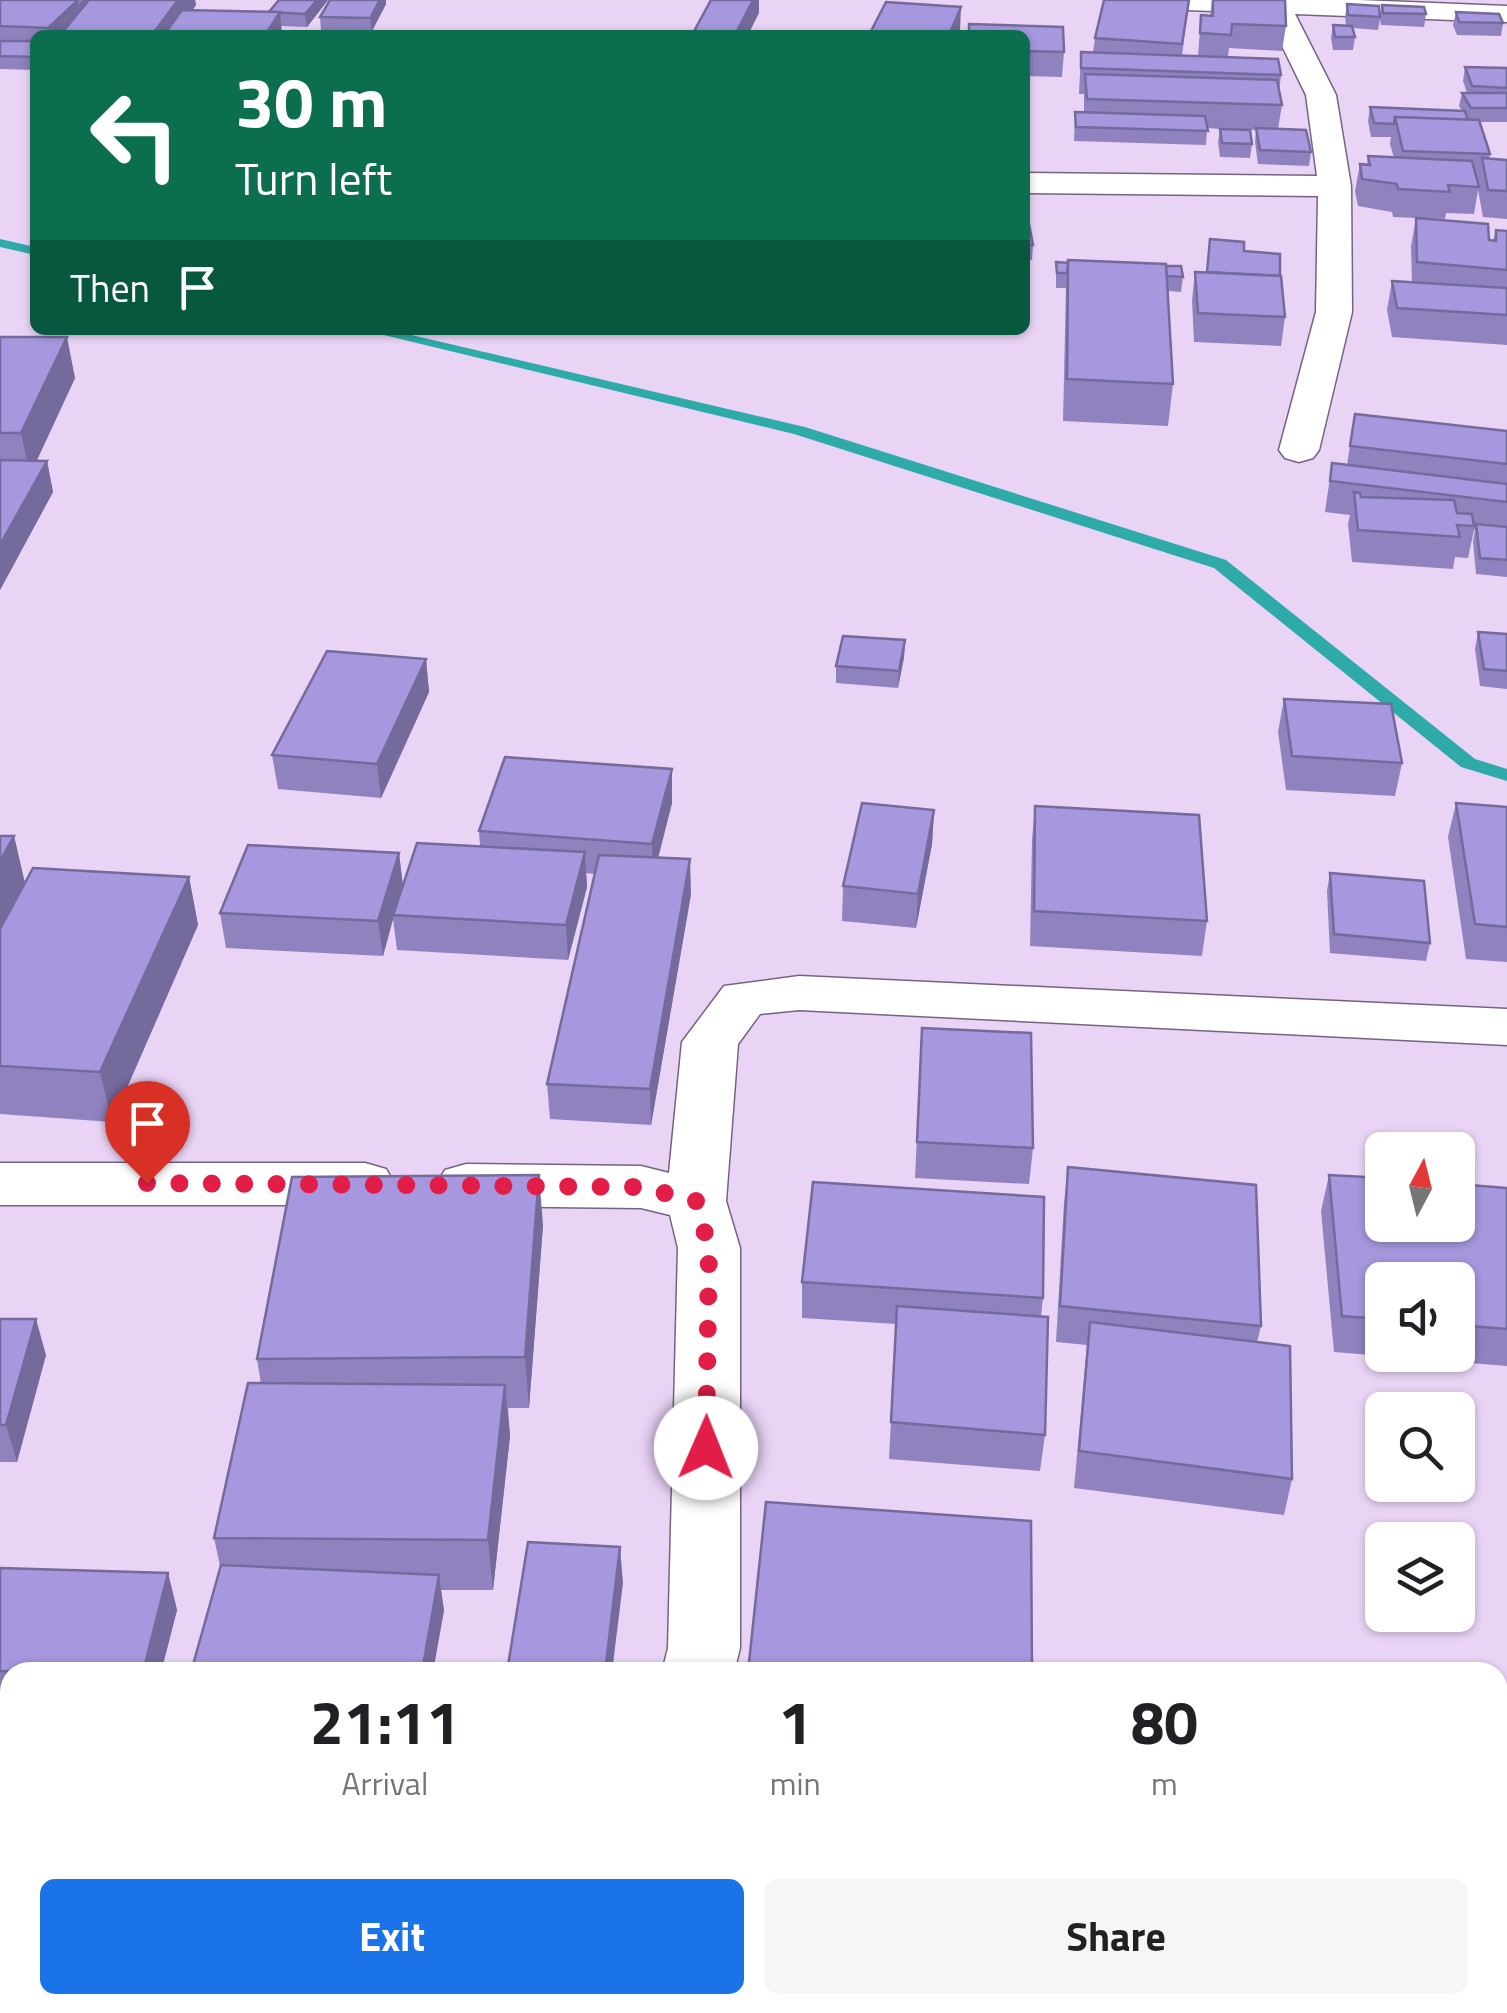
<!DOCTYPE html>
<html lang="en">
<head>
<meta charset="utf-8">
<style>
  :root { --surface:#fff; --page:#f6f6f6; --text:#202124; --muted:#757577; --accent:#1a73e8 }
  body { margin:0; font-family:"Titillium Web",sans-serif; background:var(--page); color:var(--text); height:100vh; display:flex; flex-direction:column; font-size:38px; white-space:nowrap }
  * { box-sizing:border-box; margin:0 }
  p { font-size:32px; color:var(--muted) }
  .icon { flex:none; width:55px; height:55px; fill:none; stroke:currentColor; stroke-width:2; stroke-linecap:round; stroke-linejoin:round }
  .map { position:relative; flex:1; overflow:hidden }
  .side { position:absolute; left:0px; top:1662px; width:1508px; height:352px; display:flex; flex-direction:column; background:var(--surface); border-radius:30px 30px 0 0; box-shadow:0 2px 8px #0004 }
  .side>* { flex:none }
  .hud { position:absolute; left:30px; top:30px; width:1000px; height:305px; border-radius:15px; box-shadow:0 2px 8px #0004; background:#0b6e4f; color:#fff; overflow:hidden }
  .needle { width:65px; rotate:7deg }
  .tools { position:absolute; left:1365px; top:1132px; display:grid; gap:20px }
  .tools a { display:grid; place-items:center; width:110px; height:110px; border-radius:15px; background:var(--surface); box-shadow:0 2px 8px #0004; font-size:50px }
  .pin { position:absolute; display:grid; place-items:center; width:85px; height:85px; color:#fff; margin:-102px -42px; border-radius:50% 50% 50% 0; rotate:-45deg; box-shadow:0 0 10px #0007 }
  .pin .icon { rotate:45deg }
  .me { position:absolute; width:110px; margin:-55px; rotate:1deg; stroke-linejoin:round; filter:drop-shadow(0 0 8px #0008) }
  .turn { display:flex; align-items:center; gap:35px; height:210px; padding:0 40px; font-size:45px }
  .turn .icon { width:130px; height:130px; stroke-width:2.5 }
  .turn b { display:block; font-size:70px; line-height:85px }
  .then { display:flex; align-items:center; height:95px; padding:0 40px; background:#0003; gap:20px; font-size:38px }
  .eta { display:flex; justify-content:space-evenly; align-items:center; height:170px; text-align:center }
  .eta b { font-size:60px; font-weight:700; line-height:70px }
  .button { display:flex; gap:20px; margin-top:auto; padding:20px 40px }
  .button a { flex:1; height:115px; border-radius:15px; background:var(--accent); color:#fff; font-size:40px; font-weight:700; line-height:115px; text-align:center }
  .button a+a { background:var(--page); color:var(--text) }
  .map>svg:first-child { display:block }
</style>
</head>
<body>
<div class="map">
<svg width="1507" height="2013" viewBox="0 0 1507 2013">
  <rect width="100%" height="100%" fill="#ead4f6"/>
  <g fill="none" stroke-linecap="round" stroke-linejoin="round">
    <!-- stream -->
    <g fill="#2eaaa8" fill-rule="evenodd">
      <path d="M 0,239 L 35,247 L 35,255 L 0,247 Z"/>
      <path d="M 363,330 L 390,330 L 805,427 L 1226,560 L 1475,759 L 1507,769 L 1507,781 L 1461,767 L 1214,568 L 794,434 Z"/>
    </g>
    <defs>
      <g id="minor">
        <path d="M 1119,0 L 1359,0 L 1507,6 L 1507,22 L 1295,14 L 1336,95 L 1351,186 L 1352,312 L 1319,450 L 1313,458 L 1299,462 L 1285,458 L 1279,450 L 1316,312 L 1318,196 L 1025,193 L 1025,173 L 1317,176 L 1306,95 L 1266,13 L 1133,8 Z"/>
        <path d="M 799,976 L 1507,1009 L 1507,1045 L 799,1010 L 760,1014 L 738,1044 L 726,1201 L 740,1248 L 740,1648 L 734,1672 L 662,1672 L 668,1648 L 678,1248 L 670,1215 L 641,1208 L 466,1206 L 445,1200 L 436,1185 L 445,1170 L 466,1164 L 641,1166 L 669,1173 L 682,1042 L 724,986 Z"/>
        <path d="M 0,1163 L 365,1163 L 386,1169 L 395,1184 L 386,1199 L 365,1205 L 0,1205 Z"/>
        <path d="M 570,2005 L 652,2005 L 650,2013 L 568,2013 Z"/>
      </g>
    </defs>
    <!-- minor casing -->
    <use href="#minor" stroke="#756380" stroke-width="3"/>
    <!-- minor -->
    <use href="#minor" fill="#fff" fill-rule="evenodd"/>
  </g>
  <!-- wall -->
  <g fill="#8f82bf" fill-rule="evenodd">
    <path d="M 0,0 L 195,0 L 196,5 L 192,10 L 269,12 L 279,0 L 328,0 L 307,27 L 281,26 L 282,35 L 35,35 L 35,70 L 0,69 Z"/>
    <path d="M 1189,0 L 1182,56 L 1198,56 L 1201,15 L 1210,16 L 1212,0 L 1285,0 L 1286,26 L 1282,51 L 1229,48 L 1228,57 L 1281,75 L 1279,91 L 1282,105 L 1278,129 L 1311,152 L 1309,166 L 1258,164 L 1255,142 L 1256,130 L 1250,130 L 1252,144 L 1250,158 L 1220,157 L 1218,142 L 1220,129 L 1207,128 L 1206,145 L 1074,141 L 1075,112 L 1084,112 L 1084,94 L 1079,94 L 1081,52 L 1093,53 L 1095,38 Z"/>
    <path d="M 386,4 L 372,31 L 321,30 L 320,17 Z"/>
    <path d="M 1347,4 L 1380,15 L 1382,5 L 1426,14 L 1424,27 L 1381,25 L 1380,19 L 1378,30 L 1352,28 L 1355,37 L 1353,50 L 1333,50 L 1331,38 L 1333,25 L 1346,26 L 1345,17 Z"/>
    <path d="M 1456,12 L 1503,23 L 1501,36 L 1457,35 L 1453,25 Z"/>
    <path d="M 1025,35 L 1064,52 L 1062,77 L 1025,76 Z"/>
    <path d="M 1465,67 L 1507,68 L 1507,122 L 1480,122 L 1490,154 L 1489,159 L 1507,160 L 1507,219 L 1483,217 L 1478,190 L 1474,214 L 1446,213 L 1445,219 L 1393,217 L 1392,212 L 1358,206 L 1355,191 L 1360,164 L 1367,165 L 1368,156 L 1394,158 L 1390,144 L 1391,137 L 1371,137 L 1368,121 L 1370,107 L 1462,111 L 1459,106 L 1462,93 L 1467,93 L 1463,81 Z"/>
    <path d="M 1416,218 L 1489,240 L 1493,241 L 1496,230 L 1507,231 L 1507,345 L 1392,337 L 1387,310 L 1392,281 L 1412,282 L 1411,246 Z"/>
    <path d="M 1025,219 L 1033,245 L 1032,260 L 1025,260 Z"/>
    <path d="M 1210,239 L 1244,251 L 1280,276 L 1285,317 L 1281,346 L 1194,342 L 1192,300 L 1195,272 L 1207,272 Z"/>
    <path d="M 1056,262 L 1166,266 L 1183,277 L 1181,292 L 1168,291 L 1173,384 L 1168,426 L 1063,421 L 1066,288 L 1056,288 Z"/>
    <path d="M 0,337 L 75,378 L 37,460 L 47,461 L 53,492 L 0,590 Z"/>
    <path d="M 1355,414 L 1507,431 L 1507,577 L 1476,574 L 1473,541 L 1475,530 L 1474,530 L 1468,558 L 1455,557 L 1453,569 L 1352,562 L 1348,524 L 1350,515 L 1325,512 L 1332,463 L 1347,465 Z"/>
    <path d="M 1478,632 L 1507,634 L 1507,689 L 1480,686 L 1475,649 Z"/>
    <path d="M 905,640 L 904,657 L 898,688 L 836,683 L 836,666 Z"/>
    <path d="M 426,659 L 429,692 L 381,798 L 278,789 L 272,755 Z"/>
    <path d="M 1284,699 L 1402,763 L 1395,796 L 1286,790 L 1278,732 Z"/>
    <path d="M 672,769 L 672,803 L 658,858 L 691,894 L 651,1125 L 550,1119 L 547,1084 L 594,874 L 586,873 L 587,887 L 568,960 L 397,950 L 393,919 L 383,956 L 226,948 L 220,913 L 399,853 L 403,886 L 480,846 L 479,831 Z"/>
    <path d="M 1456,803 L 1507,807 L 1507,962 L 1466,959 L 1448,837 Z"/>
    <path d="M 1035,806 L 1207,921 L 1202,956 L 1030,946 L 1032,840 Z"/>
    <path d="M 934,810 L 932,844 L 916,928 L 842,921 L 843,886 Z"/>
    <path d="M 0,836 L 14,836 L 25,883 L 189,877 L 198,925 L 112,1122 L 0,1114 Z"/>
    <path d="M 1330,873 L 1430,943 L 1426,961 L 1330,953 L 1327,891 Z"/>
    <path d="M 922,1028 L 1033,1148 L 1029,1184 L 915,1178 Z"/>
    <path d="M 1068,1167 L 1261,1326 L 1257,1342 L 1292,1479 L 1284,1515 L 1074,1488 L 1087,1345 L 1056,1342 L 1064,1203 Z"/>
    <path d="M 1329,1175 L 1507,1188 L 1507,1366 L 1334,1352 L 1321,1211 ZM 1382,1280 L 1458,1280 L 1458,1355 L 1382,1355 Z"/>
    <path d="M 543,1225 L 529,1408 L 508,1408 L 510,1436 L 493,1590 L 441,1590 L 444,1611 L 220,1566 L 214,1538 L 261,1384 L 257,1359 Z"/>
    <path d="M 802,1282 L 1043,1298 L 1041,1316 L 1045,1435 L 1040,1471 L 889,1459 L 896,1324 L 802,1318 Z"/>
    <path d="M 0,1319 L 46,1355 L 17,1462 L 0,1462 Z"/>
    <path d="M 0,1568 L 168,1573 L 177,1610 L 161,1672 L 10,1672 L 10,1707 L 0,1707 Z"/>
    <path d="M 1125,2005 L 1346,2005 L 1347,2013 L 1125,2013 Z"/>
  </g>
  <!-- shaded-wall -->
  <g fill="#746a9b">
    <path d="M 78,0 L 82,24 L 71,35 L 49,35 L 48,28 Z"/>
    <path d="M 83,0 L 95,0 L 81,18 L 79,5 Z"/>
    <path d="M 178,0 L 195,0 L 196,5 L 174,35 L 152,35 Z"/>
    <path d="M 317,0 L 328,0 L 307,27 L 305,14 Z"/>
    <path d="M 380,0 L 386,0 L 386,4 L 372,31 L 370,18 Z"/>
    <path d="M 753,0 L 759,0 L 759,13 L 748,35 L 735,35 Z"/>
    <path d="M 961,7 L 960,31 L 958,35 L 949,35 Z"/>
    <path d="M 280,12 L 282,35 L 265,35 Z"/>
    <path d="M 67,337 L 75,378 L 30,475 L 21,433 Z"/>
    <path d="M 47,461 L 53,492 L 0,590 L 0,545 Z"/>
    <path d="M 905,640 L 904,657 L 898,688 L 899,671 Z"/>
    <path d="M 426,659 L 429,692 L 381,798 L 377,764 Z"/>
    <path d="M 672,769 L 672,803 L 653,878 L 652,844 Z"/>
    <path d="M 934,810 L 932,844 L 916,928 L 918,894 Z"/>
    <path d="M 14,836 L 25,884 L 0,931 L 0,861 Z"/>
    <path d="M 585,852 L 587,887 L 568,960 L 566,925 Z"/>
    <path d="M 399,853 L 403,887 L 393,915 L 393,919 L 383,956 L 378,921 Z"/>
    <path d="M 690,859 L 691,894 L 651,1125 L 650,1089 Z"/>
    <path d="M 189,877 L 198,925 L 112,1122 L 100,1072 Z"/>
    <path d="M 539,1175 L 543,1225 L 529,1408 L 525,1357 Z"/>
    <path d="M 36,1319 L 46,1355 L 17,1462 L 6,1425 Z"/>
    <path d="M 505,1385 L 510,1436 L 493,1590 L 488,1540 Z"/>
    <path d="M 620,1547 L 623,1583 L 612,1672 L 605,1672 Z"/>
    <path d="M 168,1573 L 177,1610 L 161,1672 L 143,1672 Z"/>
    <path d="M 439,1575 L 444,1611 L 433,1672 L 422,1672 Z"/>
    <path d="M 563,2005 L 571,2005 L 570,2013 L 562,2013 Z"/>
    <path d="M 786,2005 L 791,2005 L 789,2013 L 785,2013 Z"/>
  </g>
  <!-- building -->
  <g fill="#a697de" stroke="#746a9b" stroke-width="2.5">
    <path d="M 0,0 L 78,0 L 48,28 L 0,26 Z"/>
    <path d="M 89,0 L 178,0 L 152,35 L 61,34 Z"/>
    <path d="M 279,0 L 317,0 L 305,14 L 269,12 Z"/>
    <path d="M 330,0 L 380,0 L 370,18 L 320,17 Z"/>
    <path d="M 711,0 L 753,0 L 735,35 L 692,35 Z"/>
    <path d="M 1104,0 L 1189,0 L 1182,44 L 1095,38 Z"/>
    <path d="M 1213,0 L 1285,0 L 1286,26 L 1232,24 L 1231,35 L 1200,33 L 1201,15 L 1213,16 Z"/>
    <path d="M 886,2 L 961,7 L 949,35 L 869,35 Z"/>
    <path d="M 1347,4 L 1379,6 L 1380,17 L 1348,15 Z"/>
    <path d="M 1382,5 L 1424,7 L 1426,14 L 1383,13 Z"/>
    <path d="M 182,10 L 280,12 L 265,35 L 164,35 Z"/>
    <path d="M 1456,12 L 1499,14 L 1503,23 L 1459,22 Z"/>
    <path d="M 969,24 L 1063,27 L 1064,52 L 1025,51 L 1025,35 L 969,35 Z"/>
    <path d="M 1333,25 L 1352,26 L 1355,37 L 1335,37 Z"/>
    <path d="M 0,41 L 35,41 L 35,57 L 0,56 Z"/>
    <path d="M 1081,52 L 1278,59 L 1281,75 L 1081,68 Z"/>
    <path d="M 1465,67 L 1507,68 L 1507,88 L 1472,86 Z"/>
    <path d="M 1085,74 L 1277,80 L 1282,105 L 1087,99 Z"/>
    <path d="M 1462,93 L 1507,93 L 1507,108 L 1471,108 Z"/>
    <path d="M 1370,107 L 1465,111 L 1468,120 L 1395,117 L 1394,124 L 1374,123 Z"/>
    <path d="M 1075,112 L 1205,116 L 1208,131 L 1076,127 Z"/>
    <path d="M 1395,117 L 1479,120 L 1490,154 L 1403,151 Z"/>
    <path d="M 1256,128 L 1306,130 L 1311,152 L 1260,150 Z"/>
    <path d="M 1220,129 L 1250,130 L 1252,144 L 1222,143 Z"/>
    <path d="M 1368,156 L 1472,161 L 1479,187 L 1448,185 L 1450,192 L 1398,189 L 1397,184 L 1362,179 L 1360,164 L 1370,165 Z"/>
    <path d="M 1482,158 L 1507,160 L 1507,191 L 1488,190 Z"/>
    <path d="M 1416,218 L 1488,224 L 1489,240 L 1496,241 L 1496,230 L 1507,231 L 1507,270 L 1417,262 Z"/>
    <path d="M 1025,219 L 1028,219 L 1033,245 L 1025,245 Z"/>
    <path d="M 1210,239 L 1244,242 L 1244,251 L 1280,254 L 1280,276 L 1207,272 Z"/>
    <path d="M 1068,260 L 1166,264 L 1173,384 L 1067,379 Z"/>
    <path d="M 1056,262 L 1068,263 L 1067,273 L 1057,273 Z"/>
    <path d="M 1166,266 L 1181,266 L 1183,277 L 1167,276 Z"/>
    <path d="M 1195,272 L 1281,276 L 1285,317 L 1198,313 Z"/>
    <path d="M 1392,281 L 1507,288 L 1507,315 L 1397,308 Z"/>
    <path d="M 0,337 L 67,337 L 21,433 L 0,433 Z"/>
    <path d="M 1355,414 L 1507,431 L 1507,464 L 1350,446 Z"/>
    <path d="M 0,460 L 47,461 L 0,545 Z"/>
    <path d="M 1332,463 L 1507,484 L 1507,502 L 1330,481 Z"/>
    <path d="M 1354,492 L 1360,493 L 1361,497 L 1454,500 L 1457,513 L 1472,514 L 1474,526 L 1457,525 L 1460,537 L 1358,530 Z"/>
    <path d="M 1476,524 L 1507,527 L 1507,560 L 1480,558 Z"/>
    <path d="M 1478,632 L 1507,634 L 1507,671 L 1484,669 Z"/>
    <path d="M 843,636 L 905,640 L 899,671 L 836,666 Z"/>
    <path d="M 327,651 L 426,659 L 377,764 L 272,755 Z"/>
    <path d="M 1284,699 L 1391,704 L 1402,763 L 1292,756 Z"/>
    <path d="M 505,757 L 672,769 L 652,844 L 479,831 Z"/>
    <path d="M 862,803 L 934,810 L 918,894 L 843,886 Z"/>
    <path d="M 1456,803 L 1507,807 L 1507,927 L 1475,924 Z"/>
    <path d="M 1035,806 L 1199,815 L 1207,921 L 1034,911 Z"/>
    <path d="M 0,836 L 14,836 L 0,861 Z"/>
    <path d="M 417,843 L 585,852 L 566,925 L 393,915 Z"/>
    <path d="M 248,845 L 399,853 L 378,921 L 220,913 Z"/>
    <path d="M 599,855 L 690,859 L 650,1089 L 547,1084 Z"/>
    <path d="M 33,868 L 189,877 L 100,1072 L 0,1066 L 0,929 Z"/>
    <path d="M 1330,873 L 1424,881 L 1430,943 L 1334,934 Z"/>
    <path d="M 922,1028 L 1031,1033 L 1033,1148 L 917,1142 Z"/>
    <path d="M 1068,1167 L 1256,1185 L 1261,1326 L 1060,1306 Z"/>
    <path d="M 539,1175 L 525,1357 L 257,1359 L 292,1177 Z"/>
    <path d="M 1329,1175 L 1382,1178 L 1382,1225 L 1458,1225 L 1458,1184 L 1507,1188 L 1507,1329 L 1458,1325 L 1458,1280 L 1382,1280 L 1382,1319 L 1342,1316 Z"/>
    <path d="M 813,1182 L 1044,1197 L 1043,1298 L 802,1282 Z"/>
    <path d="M 897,1306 L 1048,1317 L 1045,1435 L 891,1422 Z"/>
    <path d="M 0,1319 L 36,1319 L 6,1425 L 0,1425 Z"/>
    <path d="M 1090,1322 L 1290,1346 L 1292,1479 L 1079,1451 Z"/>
    <path d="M 248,1383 L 505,1385 L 488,1540 L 214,1538 Z"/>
    <path d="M 766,1502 L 1031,1521 L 1032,1672 L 748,1672 Z"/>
    <path d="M 528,1542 L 620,1547 L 605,1672 L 507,1672 Z"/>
    <path d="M 221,1565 L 439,1575 L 422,1672 L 191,1672 Z"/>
    <path d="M 0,1568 L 168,1573 L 143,1672 L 0,1671 Z"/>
    <path d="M 454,2005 L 563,2005 L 562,2013 L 452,2013 Z"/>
    <path d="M 666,2005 L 786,2005 L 785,2013 L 664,2013 Z"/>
    <path d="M 1132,2005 L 1346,2005 L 1347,2013 L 1133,2013 Z"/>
  </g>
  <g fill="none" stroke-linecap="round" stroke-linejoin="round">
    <!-- route -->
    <path stroke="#e11d48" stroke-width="18" stroke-dasharray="0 32.4" d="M 147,1183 L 641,1187 L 696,1201 L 709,1248 L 706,1448"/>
  </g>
</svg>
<div class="tools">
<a><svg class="needle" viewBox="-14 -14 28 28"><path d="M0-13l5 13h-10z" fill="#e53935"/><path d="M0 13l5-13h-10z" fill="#757577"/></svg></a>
<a><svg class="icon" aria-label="sound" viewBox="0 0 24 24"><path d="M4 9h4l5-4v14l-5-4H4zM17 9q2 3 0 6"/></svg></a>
<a><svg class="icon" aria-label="search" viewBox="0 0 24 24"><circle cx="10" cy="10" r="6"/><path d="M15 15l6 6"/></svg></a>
<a><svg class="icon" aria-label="layers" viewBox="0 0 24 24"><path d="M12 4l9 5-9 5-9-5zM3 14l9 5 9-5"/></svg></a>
</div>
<div class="pin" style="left:147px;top:1183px;background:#d93025"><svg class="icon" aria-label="arrive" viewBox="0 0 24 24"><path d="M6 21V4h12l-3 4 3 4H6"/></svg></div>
<svg class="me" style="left:706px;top:1448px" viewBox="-20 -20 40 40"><circle r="19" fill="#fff"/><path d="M0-13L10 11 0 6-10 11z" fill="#e11d48"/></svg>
<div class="hud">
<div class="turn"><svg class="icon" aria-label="left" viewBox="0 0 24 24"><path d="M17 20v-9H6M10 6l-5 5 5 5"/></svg><div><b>30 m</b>Turn left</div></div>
<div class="then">Then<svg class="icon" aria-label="arrive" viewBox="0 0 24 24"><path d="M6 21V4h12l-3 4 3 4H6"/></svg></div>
</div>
<section class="side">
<div class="eta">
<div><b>21:11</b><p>Arrival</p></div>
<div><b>1</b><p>min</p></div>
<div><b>80</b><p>m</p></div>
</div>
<div class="button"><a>Exit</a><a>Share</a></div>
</section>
</div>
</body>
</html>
